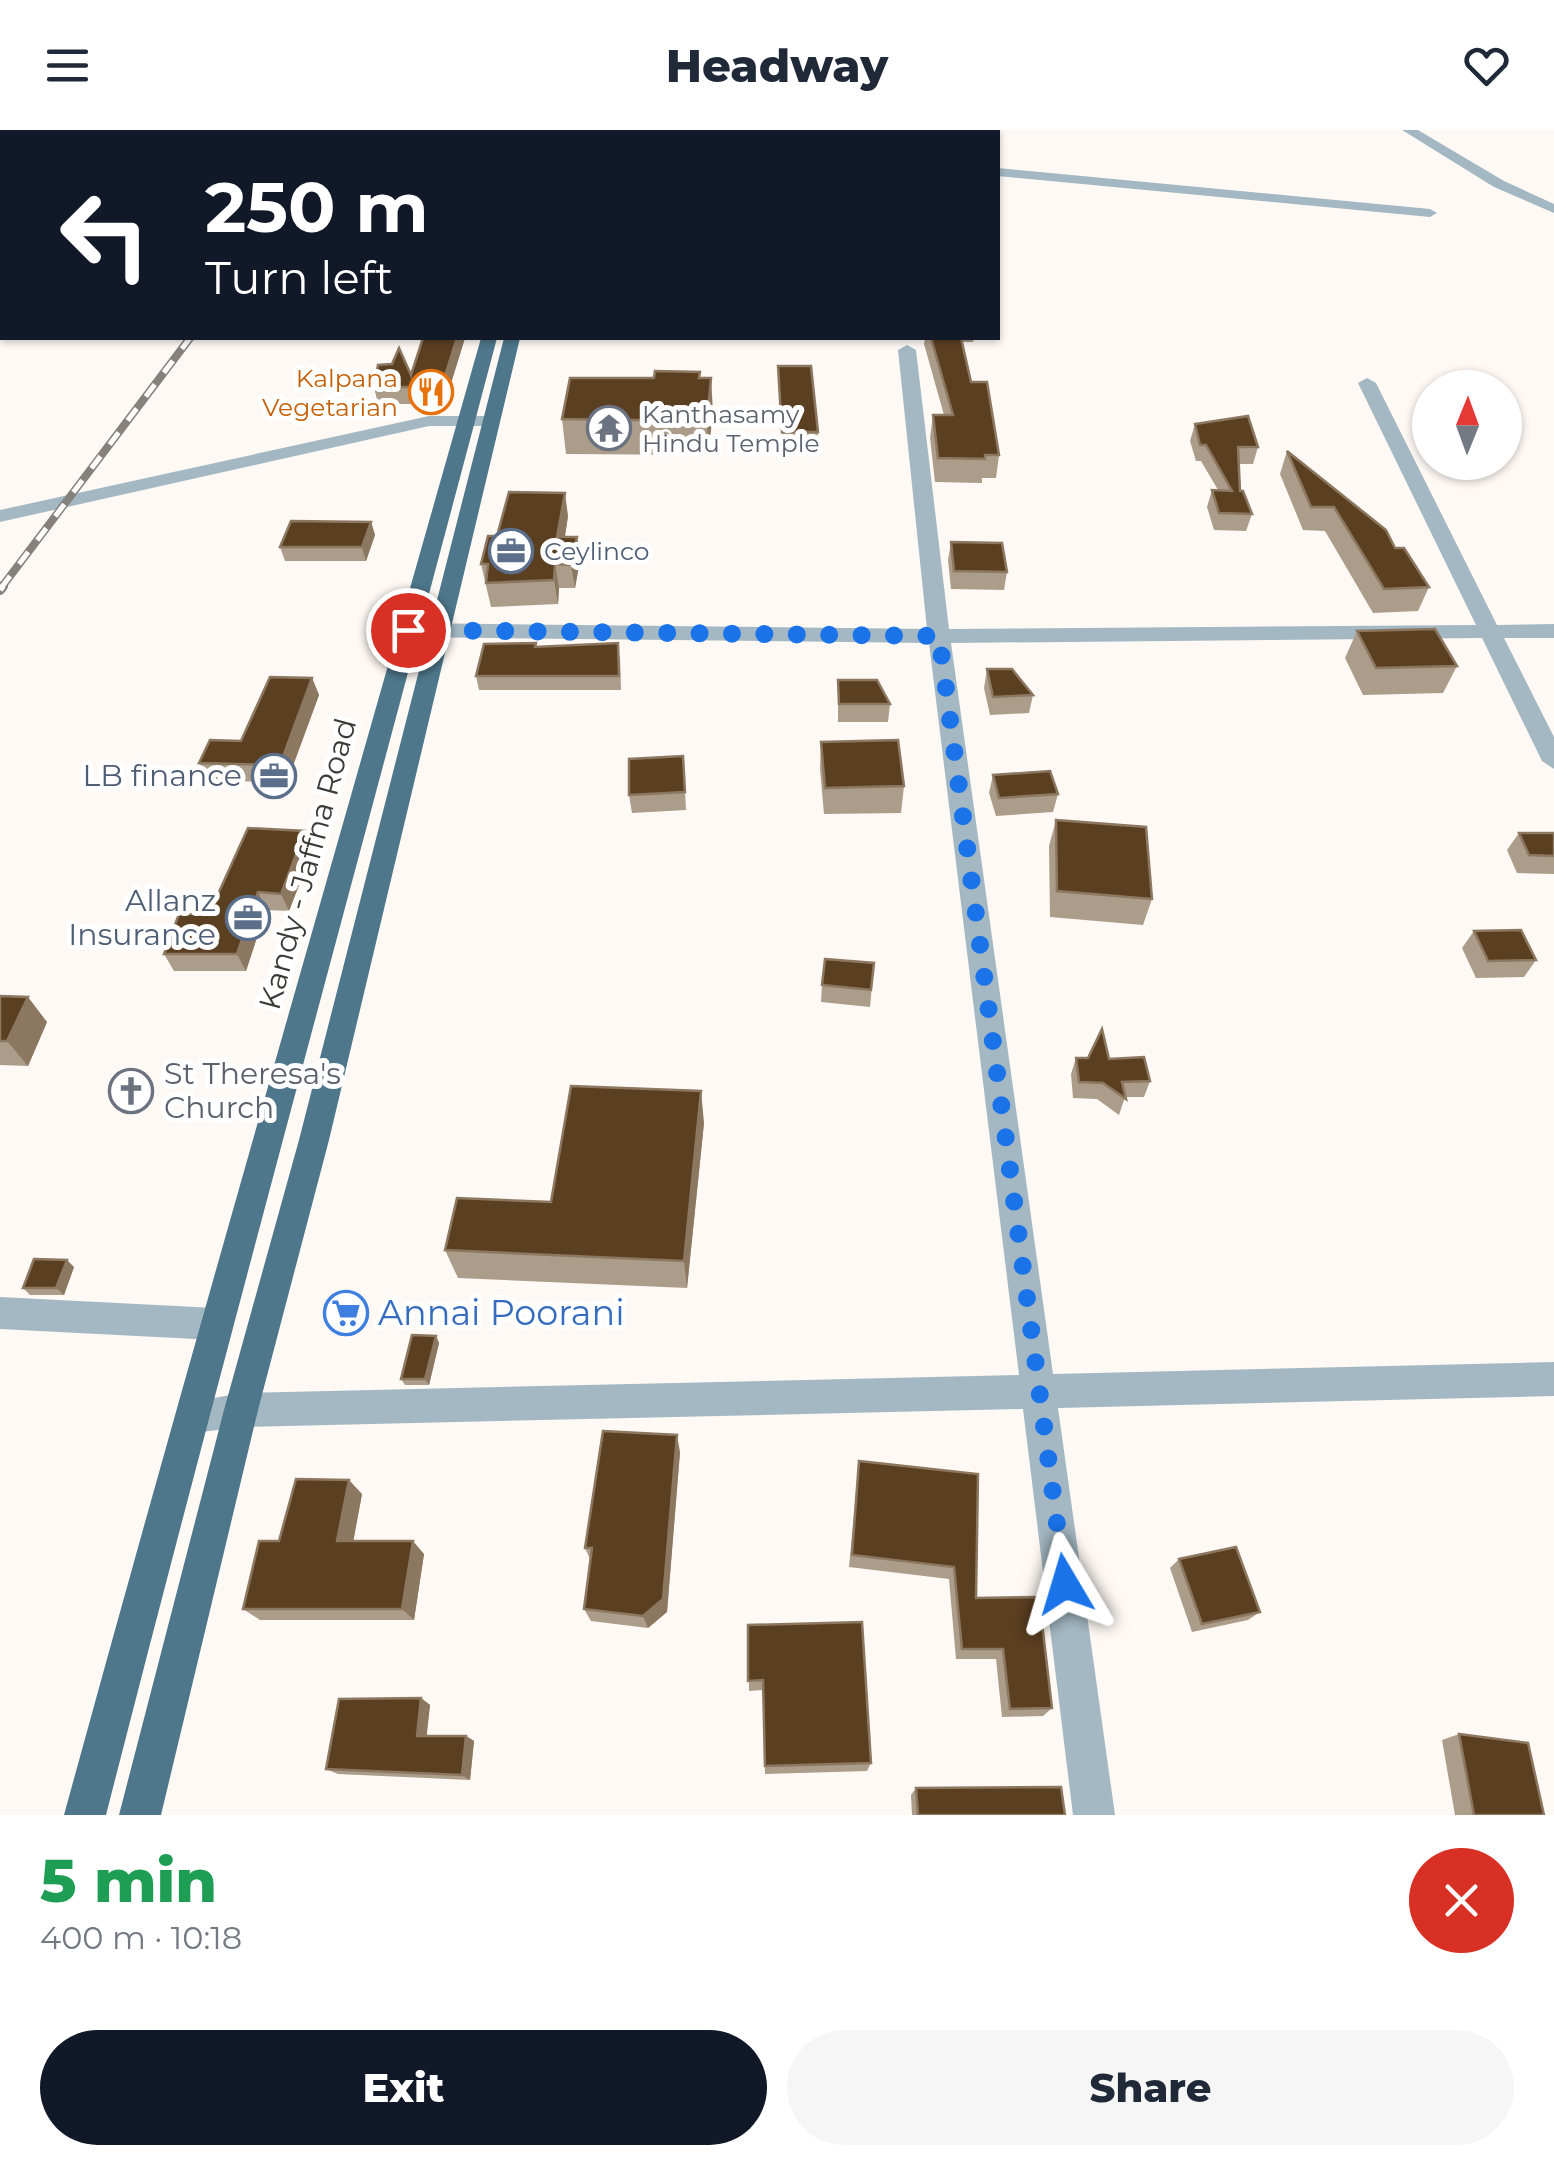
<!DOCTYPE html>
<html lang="en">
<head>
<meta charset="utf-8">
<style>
  :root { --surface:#fff; --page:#f6f6f7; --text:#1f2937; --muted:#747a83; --accent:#111827 }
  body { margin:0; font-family:Montserrat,sans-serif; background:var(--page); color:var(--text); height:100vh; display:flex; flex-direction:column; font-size:38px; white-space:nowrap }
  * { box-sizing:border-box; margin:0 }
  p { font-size:32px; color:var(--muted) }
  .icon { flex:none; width:55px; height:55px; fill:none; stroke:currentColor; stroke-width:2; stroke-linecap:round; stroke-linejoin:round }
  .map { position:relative; height:1685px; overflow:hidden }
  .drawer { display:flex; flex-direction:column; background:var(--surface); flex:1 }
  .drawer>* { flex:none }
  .top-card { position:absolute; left:0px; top:0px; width:1000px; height:210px; box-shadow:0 2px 8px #0004; background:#111827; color:#fff; overflow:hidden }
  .needle { width:65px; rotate:1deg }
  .controls { position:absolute; left:1412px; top:240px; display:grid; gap:20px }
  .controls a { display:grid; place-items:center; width:110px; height:110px; border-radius:50%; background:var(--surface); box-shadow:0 2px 8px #0004; font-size:50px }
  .pin { position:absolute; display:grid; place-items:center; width:85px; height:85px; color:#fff; margin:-42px; border:5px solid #fff; border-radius:50%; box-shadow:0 2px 10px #0007 }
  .me { position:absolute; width:110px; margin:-55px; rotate:353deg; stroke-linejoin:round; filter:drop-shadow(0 0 8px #0008) }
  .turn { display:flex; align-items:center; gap:35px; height:210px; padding:0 40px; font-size:45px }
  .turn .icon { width:130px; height:130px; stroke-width:2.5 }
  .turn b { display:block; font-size:70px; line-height:85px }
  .round { display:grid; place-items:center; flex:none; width:105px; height:105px; border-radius:52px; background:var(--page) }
  .head { display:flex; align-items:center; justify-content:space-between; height:170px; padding:0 40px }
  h1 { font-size:60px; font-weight:800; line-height:75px; color:#1e9e55 }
  .primary-button { display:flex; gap:20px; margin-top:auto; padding:20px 40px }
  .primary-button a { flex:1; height:115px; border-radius:60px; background:var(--accent); color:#fff; font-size:40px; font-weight:800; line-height:115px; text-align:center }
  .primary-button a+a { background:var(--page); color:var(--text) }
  header { display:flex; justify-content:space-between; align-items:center; height:130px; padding:0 40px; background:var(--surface); font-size:45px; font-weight:800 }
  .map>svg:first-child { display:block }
</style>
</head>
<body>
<header><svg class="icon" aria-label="menu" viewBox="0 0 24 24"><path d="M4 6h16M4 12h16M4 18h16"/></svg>Headway<svg class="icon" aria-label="heart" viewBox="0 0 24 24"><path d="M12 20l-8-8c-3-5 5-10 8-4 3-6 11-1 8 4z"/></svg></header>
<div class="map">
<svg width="1554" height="1685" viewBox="0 0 1554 1685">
  <rect width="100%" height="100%" fill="#fef9f4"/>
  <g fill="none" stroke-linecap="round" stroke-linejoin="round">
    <!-- minor -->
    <g fill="#a4b8c3" fill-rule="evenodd">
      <path d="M 1402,0 L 1418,0 L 1504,51 L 1554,74 L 1554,83 L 1494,57 Z"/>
      <path d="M 998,38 L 1430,79 L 1437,83 L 1430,87 L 998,46 Z"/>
      <path d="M 907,215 L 916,220 L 949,499 L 1476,495 L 1358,253 L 1367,248 L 1376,253 L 1497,495 L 1554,494 L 1554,508 L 1504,508 L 1554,607 L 1554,639 L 1542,631 L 1482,508 L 951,513 L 1053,1244 L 1554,1232 L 1554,1266 L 1058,1278 L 1115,1685 L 1073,1685 L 1023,1279 L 241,1297 L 194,1303 L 182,1298 L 177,1286 L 182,1274 L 241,1263 L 1019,1245 L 929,513 L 408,507 L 397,500 L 408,493 L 927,499 L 898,220 Z"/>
      <path d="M 429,286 L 491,286 L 500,291 L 491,296 L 429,296 L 0,392 L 0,380 Z"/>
      <path d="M 0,1167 L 215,1178 L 227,1183 L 232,1194 L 227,1205 L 215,1210 L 0,1199 Z"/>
    </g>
    <!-- trunk -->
    <g fill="#4e778b" fill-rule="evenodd">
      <path d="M 539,0 L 553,0 L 553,2 L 540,2 Z"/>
      <path d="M 481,208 L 497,208 C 367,700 232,1192 106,1685 L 64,1685 C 199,1192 342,700 481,208 Z"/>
      <path d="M 504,208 L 520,208 L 329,1010 L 258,1280 L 161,1685 L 119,1685 L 224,1280 L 299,1010 Z"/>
    </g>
    <defs>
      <path id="rail-far1" d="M 1,458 L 190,208"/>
      <path id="rail" d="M 0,460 L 3,456"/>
    </defs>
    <!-- rail-far1 casing -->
    <use href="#rail-far1" stroke="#85817d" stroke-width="8"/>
    <!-- rail casing -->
    <use href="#rail" stroke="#85817d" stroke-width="10"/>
    <!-- rail-far1 -->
    <use href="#rail-far1" stroke="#fff" stroke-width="5" stroke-dasharray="15" stroke-linecap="butt"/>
    <!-- rail -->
    <use href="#rail" stroke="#fff" stroke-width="6" stroke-dasharray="19" stroke-linecap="butt"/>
  </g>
  <!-- wall -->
  <g fill="#ac9c8a">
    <path d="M 119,0 L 168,0 L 166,2 L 119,2 Z"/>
    <path d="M 465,208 L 447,266 L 419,265 L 421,274 L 378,274 L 374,257 L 411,245 Z"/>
    <path d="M 925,208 L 974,208 L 973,212 L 962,212 L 971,252 L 999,325 L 996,348 L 982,348 L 982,353 L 935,352 L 930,308 L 933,285 L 944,285 L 924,214 Z"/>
    <path d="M 778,236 L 818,302 L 818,319 L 782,320 Z"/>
    <path d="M 654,248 L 700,248 L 713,282 L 708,325 L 566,324 L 562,289 Z"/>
    <path d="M 1505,284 L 1516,299 L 1508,317 L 1505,317 Z"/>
    <path d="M 1195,294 L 1258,317 L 1253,334 L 1239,334 L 1240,361 L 1252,384 L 1246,401 L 1214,400 L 1207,377 L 1212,360 L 1218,360 L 1201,331 L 1196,331 L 1190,311 Z"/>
    <path d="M 1287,321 L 1395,418 L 1429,457 L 1418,481 L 1373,483 L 1325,401 L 1303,400 L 1280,344 Z"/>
    <path d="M 568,386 L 565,407 L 577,407 L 580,430 L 575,458 L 559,458 L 558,474 L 491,477 L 481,434 L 497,406 Z"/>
    <path d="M 371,392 L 375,405 L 366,431 L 285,431 L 280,417 Z"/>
    <path d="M 951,412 L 1007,442 L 1004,460 L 951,459 L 948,430 Z"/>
    <path d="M 1357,501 L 1457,536 L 1443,563 L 1363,565 L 1345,528 Z"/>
    <path d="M 536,513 L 536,517 L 620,527 L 621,560 L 479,560 L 476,546 Z"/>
    <path d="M 987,539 L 1033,565 L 1029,583 L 990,585 L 984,558 Z"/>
    <path d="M 312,548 L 319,565 L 287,652 L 208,651 L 199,633 L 241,611 Z"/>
    <path d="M 838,550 L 890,574 L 888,592 L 838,592 Z"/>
    <path d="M 821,612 L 904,656 L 901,683 L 824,684 L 820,639 Z"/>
    <path d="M 683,626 L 686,680 L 632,683 L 629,665 Z"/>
    <path d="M 993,645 L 1058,664 L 1053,682 L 996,686 L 989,663 Z"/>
    <path d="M 1056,690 L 1152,769 L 1143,795 L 1050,787 L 1049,716 Z"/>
    <path d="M 305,701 L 313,719 L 289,781 L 266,780 L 246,841 L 174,841 L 164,824 Z"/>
    <path d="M 1519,703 L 1554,703 L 1554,744 L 1517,743 L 1507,720 Z"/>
    <path d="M 1474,801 L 1536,830 L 1524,847 L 1476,848 L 1462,818 Z"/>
    <path d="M 874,833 L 870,877 L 821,872 L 822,855 Z"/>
    <path d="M 0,866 L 47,892 L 28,936 L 0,935 Z"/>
    <path d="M 1076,928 L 1109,929 L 1150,951 L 1144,967 L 1125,967 L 1119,985 L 1097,969 L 1073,968 L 1071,944 Z"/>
    <path d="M 704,993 L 687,1158 L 458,1148 L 445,1120 L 551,1072 Z"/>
    <path d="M 74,1137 L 64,1165 L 30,1165 L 23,1158 Z"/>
    <path d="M 436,1206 L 439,1213 L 429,1255 L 405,1255 L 401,1249 Z"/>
    <path d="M 680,1322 L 667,1482 L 648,1498 L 591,1491 L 584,1479 L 590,1429 L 585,1418 Z"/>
    <path d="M 859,1331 L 978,1344 L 976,1468 L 1052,1578 L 1043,1586 L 1002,1587 L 996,1529 L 956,1529 L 949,1449 L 849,1437 Z"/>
    <path d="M 362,1364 L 353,1411 L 424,1424 L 414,1490 L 260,1490 L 243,1479 L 279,1411 Z"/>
    <path d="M 1179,1429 L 1260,1482 L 1248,1490 L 1192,1502 L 1170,1438 Z"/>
    <path d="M 748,1495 L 871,1633 L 867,1641 L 765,1644 L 763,1560 L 749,1561 Z"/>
    <path d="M 421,1568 L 430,1575 L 426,1606 L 466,1606 L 474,1611 L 470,1650 L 338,1644 L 326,1639 Z"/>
    <path d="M 1459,1604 L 1544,1685 L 1455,1685 L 1442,1610 Z"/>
    <path d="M 916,1658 L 1065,1685 L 912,1685 L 911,1665 Z"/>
  </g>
  <!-- shaded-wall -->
  <g fill="#8c7760">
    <path d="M 457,208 L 465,208 L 447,266 L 444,249 Z"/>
    <path d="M 711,248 L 713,282 L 708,325 L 707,291 Z"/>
    <path d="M 565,363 L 568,386 L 561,430 L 557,407 Z"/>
    <path d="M 371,392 L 375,405 L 366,431 L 362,417 Z"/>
    <path d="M 577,407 L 580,430 L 575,458 L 571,435 Z"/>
    <path d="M 555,434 L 559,458 L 558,474 L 554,450 Z"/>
    <path d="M 312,548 L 319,565 L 287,652 L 280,635 Z"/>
    <path d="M 305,701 L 313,719 L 289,781 L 281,764 Z"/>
    <path d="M 258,762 L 266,780 L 246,841 L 237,824 Z"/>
    <path d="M 28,867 L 47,892 L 28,936 L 7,911 Z"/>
    <path d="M 701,961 L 704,993 L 687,1158 L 684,1131 Z"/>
    <path d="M 67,1130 L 74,1137 L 64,1165 L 56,1158 Z"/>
    <path d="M 436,1206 L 439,1213 L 429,1255 L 425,1249 Z"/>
    <path d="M 677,1305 L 680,1322 L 667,1482 L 648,1498 L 643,1486 Z"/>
    <path d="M 349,1350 L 362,1364 L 351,1424 L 337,1411 Z"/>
    <path d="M 413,1411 L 424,1424 L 414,1490 L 402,1479 Z"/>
    <path d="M 421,1568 L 430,1575 L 426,1612 L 417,1606 Z"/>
    <path d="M 466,1606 L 474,1611 L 470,1650 L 462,1645 Z"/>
  </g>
  <!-- building -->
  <g fill="#5b3f21" stroke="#8c7760" stroke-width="2.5">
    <path d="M 423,208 L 457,208 L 444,249 L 413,249 L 417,257 L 374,257 L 378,235 L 392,234 L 399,218 L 411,245 Z"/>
    <path d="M 931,208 L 961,208 L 971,252 L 987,252 L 999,325 L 985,325 L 985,329 L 938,328 L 933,285 L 953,285 Z"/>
    <path d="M 778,236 L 811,236 L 818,302 L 782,302 Z"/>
    <path d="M 655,241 L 700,242 L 699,248 L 711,248 L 707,291 L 562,289 L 570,248 L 654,248 Z"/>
    <path d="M 1505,284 L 1516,299 L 1505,299 Z"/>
    <path d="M 1248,286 L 1258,317 L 1238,317 L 1240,361 L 1243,361 L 1252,384 L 1219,383 L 1212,360 L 1232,361 L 1206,315 L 1200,315 L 1195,294 Z"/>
    <path d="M 1287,321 L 1386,400 L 1395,418 L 1404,418 L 1429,457 L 1384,459 L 1334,377 L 1311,377 Z"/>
    <path d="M 509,362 L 565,363 L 557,407 L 577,407 L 571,435 L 555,434 L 554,450 L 486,453 L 488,434 L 481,434 L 488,406 L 497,406 Z"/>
    <path d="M 291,391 L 371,392 L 362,417 L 280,417 Z"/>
    <path d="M 951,412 L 1002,413 L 1007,442 L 954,441 Z"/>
    <path d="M 1435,499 L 1457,536 L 1376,538 L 1357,501 Z"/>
    <path d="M 536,513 L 535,517 L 618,513 L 619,546 L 476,546 L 484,514 Z"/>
    <path d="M 987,539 L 1012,539 L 1033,565 L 993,567 Z"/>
    <path d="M 270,547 L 312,548 L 280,635 L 199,633 L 210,610 L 241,611 Z"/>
    <path d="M 838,550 L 877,550 L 890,574 L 839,574 Z"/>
    <path d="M 898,610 L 904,656 L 825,658 L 821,612 Z"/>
    <path d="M 683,626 L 685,662 L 629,665 L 629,629 Z"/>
    <path d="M 1050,641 L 1058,664 L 999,668 L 993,645 Z"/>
    <path d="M 1056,690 L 1146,697 L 1152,769 L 1057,761 Z"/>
    <path d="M 248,698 L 305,701 L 281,764 L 258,762 L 237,824 L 164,824 L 179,784 L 209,784 Z"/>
    <path d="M 1519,703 L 1554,703 L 1554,726 L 1529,725 Z"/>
    <path d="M 1521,800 L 1536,830 L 1488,831 L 1474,801 Z"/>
    <path d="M 825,829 L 874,833 L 871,860 L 822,855 Z"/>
    <path d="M 0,866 L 28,867 L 7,911 L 0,911 Z"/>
    <path d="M 1102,899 L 1109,929 L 1144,927 L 1150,951 L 1122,952 L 1126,969 L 1103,953 L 1079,952 L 1076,928 L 1088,928 Z"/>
    <path d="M 571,956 L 701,961 L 684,1131 L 445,1120 L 457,1068 L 551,1072 Z"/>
    <path d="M 34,1129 L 67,1130 L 56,1158 L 23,1158 Z"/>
    <path d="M 412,1205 L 436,1206 L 425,1249 L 401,1249 Z"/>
    <path d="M 603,1301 L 677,1305 L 663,1469 L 643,1486 L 584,1479 L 592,1418 L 585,1418 Z"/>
    <path d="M 859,1331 L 978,1344 L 976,1468 L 1039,1467 L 1052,1578 L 1010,1579 L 1003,1519 L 962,1519 L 954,1437 L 852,1425 Z"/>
    <path d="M 296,1349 L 349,1350 L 337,1411 L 413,1411 L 402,1479 L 243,1479 L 259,1411 L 279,1411 Z"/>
    <path d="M 1236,1417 L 1260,1482 L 1202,1494 L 1179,1429 Z"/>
    <path d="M 862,1492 L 871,1633 L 765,1636 L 763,1550 L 748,1551 L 748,1495 Z"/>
    <path d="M 421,1568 L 417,1606 L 466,1606 L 462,1645 L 326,1639 L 339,1569 Z"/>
    <path d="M 1459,1604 L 1528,1613 L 1544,1685 L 1474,1685 Z"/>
    <path d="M 1061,1657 L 1065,1685 L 918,1685 L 916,1658 Z"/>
  </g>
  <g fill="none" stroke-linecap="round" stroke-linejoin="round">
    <!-- route -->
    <path stroke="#1a73e8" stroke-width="18" stroke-dasharray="0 32.4" d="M 408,500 L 939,506 L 1065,1454"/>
  </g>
  <!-- icons -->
  <defs>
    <symbol id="restaurant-ring" viewBox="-11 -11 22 22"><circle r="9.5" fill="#fff" stroke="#e8710a" stroke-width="1.5"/><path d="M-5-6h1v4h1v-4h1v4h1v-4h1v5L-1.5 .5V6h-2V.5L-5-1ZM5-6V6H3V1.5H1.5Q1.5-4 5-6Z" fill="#e8710a"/></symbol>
    <symbol id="temple-ring" viewBox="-11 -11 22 22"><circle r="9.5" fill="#fff" stroke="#6b7280" stroke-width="1.5"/><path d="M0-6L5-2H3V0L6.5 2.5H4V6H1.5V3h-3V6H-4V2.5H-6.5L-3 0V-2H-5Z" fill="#6b7280"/></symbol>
    <symbol id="office-ring" viewBox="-11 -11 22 22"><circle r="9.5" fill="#fff" stroke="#5c6f8a" stroke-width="1.5"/><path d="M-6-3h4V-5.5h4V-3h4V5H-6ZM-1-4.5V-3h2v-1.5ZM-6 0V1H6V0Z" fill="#5c6f8a"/></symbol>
    <symbol id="church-ring" viewBox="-11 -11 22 22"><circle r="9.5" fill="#fff" stroke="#6b7280" stroke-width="1.5"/><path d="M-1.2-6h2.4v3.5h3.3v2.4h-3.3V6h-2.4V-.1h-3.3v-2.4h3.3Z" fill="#6b7280"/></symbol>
    <symbol id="supermarket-ring" viewBox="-11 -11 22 22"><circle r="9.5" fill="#fff" stroke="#3f7fe0" stroke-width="1.5"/><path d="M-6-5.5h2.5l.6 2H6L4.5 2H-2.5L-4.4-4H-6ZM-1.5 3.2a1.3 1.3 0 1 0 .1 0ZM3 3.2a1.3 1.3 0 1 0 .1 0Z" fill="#3f7fe0"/></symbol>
  </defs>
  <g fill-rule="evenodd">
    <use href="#restaurant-ring" x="406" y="237" width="50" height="50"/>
    <use href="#temple-ring" x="584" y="273" width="50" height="50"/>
    <use href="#office-ring" x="486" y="396" width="50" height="50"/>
    <use href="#office-ring" x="249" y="621" width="50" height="50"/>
    <use href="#office-ring" x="223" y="763" width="50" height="50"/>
    <use href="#church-ring" x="106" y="936" width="50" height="50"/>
    <use href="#supermarket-ring" x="321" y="1158" width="50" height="50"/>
  </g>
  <g text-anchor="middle" stroke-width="10" stroke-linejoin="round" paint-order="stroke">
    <!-- far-food labels -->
    <g font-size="25" fill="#c56008" stroke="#fff" text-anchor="end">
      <text x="398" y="257">Kalpana<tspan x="398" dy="29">Vegetarian</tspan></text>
    </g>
    <!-- far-worship labels -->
    <g font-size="25" fill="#5b616d" stroke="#fff" text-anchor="start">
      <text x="642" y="293">Kanthasamy<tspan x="642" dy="29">Hindu Temple</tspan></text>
    </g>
    <!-- far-service labels -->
    <g font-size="25" fill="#4e5e75" stroke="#fff" text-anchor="start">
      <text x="544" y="430">Ceylinco</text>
    </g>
    <!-- service labels -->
    <g font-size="30" fill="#4e5e75" stroke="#fff" text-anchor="end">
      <text x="242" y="656">LB finance</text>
      <text x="216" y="781">Allanz<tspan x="216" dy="34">Insurance</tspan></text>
    </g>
    <!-- street labels -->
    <g font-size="30" fill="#3d3a36" stroke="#fff">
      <text transform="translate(308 734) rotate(-75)" y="10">Kandy - Jaffna Road</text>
    </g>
    <!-- worship labels -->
    <g font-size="30" fill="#5b616d" stroke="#fff" text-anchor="start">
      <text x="164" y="954">St Theresa's<tspan x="164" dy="34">Church</tspan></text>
    </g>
    <!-- near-shop labels -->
    <g font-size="35" fill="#366cbe" stroke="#fff" text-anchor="start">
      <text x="378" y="1195">Annai Poorani</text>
    </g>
  </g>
</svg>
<div class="controls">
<a><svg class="needle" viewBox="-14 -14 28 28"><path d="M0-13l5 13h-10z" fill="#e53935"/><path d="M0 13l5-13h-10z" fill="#747a83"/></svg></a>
</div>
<div class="pin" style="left:408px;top:500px;background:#d93025"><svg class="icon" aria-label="arrive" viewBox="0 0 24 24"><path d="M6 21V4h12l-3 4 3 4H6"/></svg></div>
<svg class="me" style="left:1065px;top:1454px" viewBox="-20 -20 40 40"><path d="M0-17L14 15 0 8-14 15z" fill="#1a73e8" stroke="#fff" stroke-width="4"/></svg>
<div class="top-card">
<div class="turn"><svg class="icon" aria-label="left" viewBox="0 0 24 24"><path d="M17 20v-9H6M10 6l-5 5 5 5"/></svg><div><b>250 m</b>Turn left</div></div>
</div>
</div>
<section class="drawer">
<div class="head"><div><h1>5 min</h1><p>400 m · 10:18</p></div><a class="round" style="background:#d93025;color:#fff"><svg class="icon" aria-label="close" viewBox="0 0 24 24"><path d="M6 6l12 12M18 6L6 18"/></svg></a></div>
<div class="primary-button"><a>Exit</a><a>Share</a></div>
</section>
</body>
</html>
